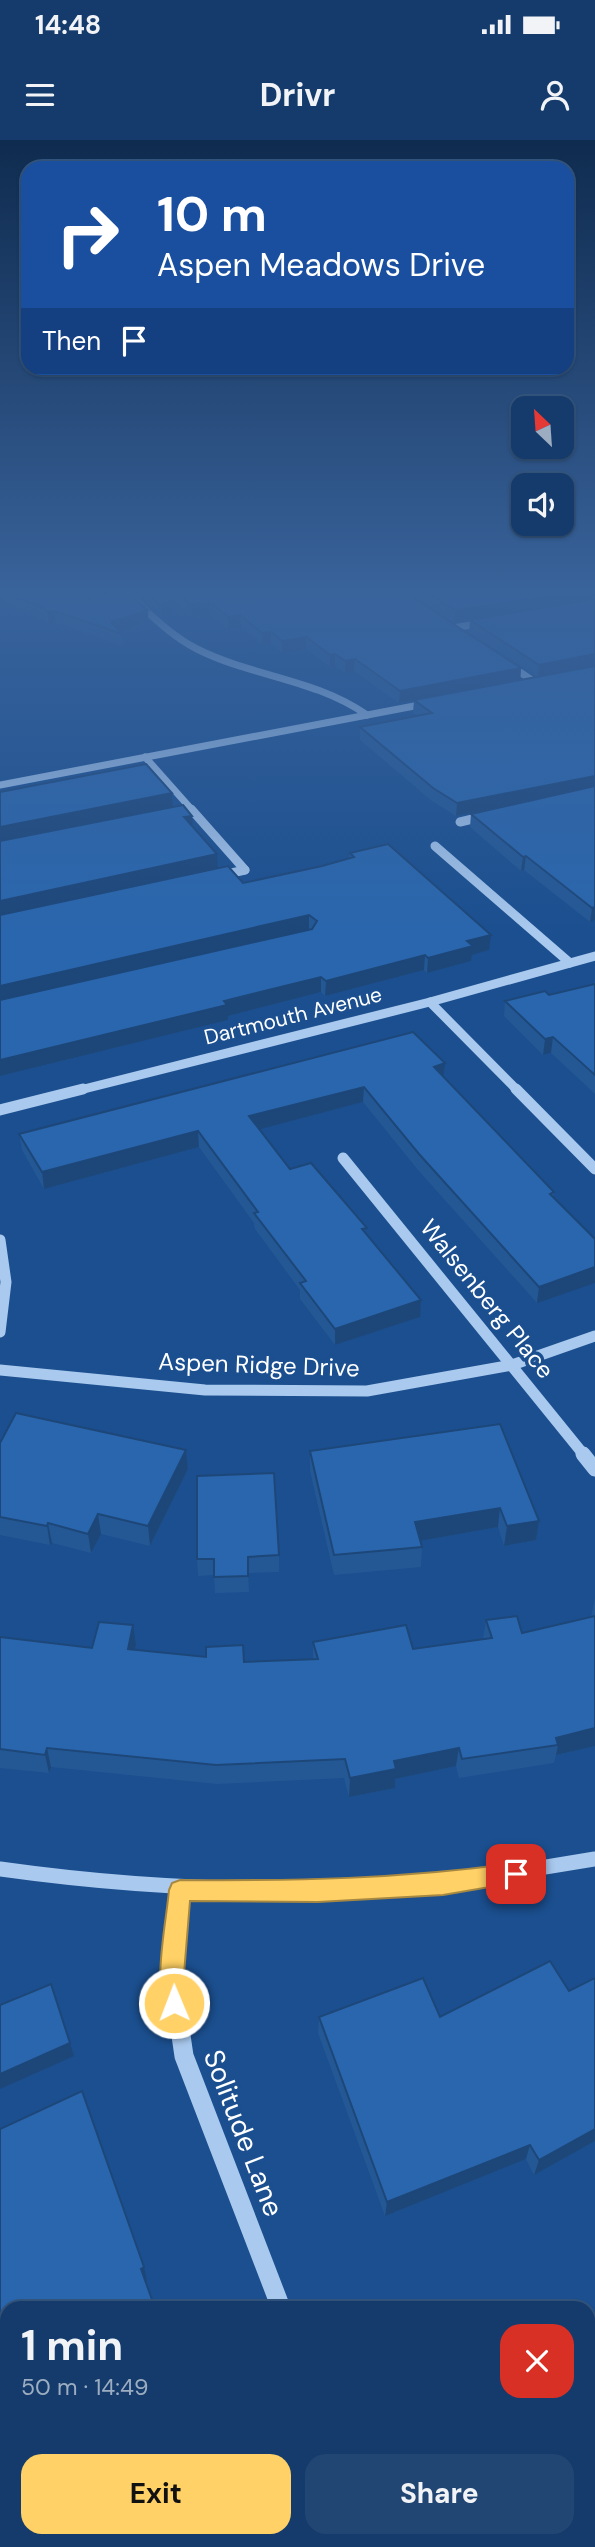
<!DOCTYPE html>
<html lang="en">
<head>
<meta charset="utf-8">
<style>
  :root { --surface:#143b6b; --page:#214673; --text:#f1f3f6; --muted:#9dadc1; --line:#33557e; --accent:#ffd166 }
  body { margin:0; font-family:"DM Sans",sans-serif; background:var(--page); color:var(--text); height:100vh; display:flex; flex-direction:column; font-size:26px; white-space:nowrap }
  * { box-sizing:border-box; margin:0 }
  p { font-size:23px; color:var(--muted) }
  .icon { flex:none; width:38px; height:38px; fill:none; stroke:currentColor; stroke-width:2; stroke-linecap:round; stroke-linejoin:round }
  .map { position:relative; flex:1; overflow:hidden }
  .drawer { position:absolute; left:0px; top:2161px; width:595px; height:247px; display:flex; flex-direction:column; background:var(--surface); border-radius:21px 21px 0 0; box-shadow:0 2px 5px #0004,0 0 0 2px var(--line) }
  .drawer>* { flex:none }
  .top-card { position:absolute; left:21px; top:21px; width:553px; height:214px; border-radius:21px; box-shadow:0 2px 5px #0004,0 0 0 2px var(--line); background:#1a4fa0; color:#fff; overflow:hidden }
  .needle { width:46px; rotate:335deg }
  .tools { position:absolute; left:511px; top:256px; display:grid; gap:14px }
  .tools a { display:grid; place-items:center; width:63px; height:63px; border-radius:14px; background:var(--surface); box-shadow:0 2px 5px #0004,0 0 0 2px var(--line); font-size:35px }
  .pin { position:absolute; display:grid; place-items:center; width:60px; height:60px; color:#fff; margin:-30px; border-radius:14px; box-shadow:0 4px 10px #0006 }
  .me { position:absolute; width:77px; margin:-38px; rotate:359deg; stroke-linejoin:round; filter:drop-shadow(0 0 5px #0008) }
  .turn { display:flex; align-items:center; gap:24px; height:147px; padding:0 21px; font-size:32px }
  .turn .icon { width:91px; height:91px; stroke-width:2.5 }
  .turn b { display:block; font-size:49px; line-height:60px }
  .then { display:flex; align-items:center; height:66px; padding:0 21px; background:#0003; gap:14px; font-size:26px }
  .round { display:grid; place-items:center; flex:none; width:74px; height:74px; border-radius:21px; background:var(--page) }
  .summary { display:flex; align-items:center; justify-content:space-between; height:119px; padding:0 21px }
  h1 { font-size:42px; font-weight:700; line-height:52px }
  .cta { display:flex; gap:14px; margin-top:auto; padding:14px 21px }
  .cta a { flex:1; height:80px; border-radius:21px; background:var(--accent); color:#111; font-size:28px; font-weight:700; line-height:80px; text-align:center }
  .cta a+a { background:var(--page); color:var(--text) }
  .status { display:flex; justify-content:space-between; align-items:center; height:49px; padding:0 35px; background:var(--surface); direction:ltr }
  .status svg { height:19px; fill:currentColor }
  header { display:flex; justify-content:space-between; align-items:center; height:91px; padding:0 21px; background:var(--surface); font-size:32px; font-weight:700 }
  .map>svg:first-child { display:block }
</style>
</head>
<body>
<div class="status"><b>14:48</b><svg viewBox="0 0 49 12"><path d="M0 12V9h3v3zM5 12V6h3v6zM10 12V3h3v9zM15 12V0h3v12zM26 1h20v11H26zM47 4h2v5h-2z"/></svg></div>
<header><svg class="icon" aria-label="menu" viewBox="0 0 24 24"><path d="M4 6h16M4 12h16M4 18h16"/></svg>Drivr<svg class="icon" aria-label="person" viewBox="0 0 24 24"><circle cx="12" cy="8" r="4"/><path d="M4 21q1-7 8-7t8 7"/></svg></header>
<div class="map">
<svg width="595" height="2407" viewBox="0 0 595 2407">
  <rect width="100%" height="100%" fill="#1b4f8f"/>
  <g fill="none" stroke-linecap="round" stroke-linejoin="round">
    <!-- minor-far4 -->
    <g stroke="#a9c9ee" stroke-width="7">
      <path d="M 129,455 C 150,474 171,496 197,509 C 253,537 313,538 367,575"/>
      <path d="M 453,488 L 483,483"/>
      <path d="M 508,524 L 536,543"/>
      <path d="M 145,617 L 193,671"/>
      <path d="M 0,645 L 430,563"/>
    </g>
    <!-- minor-far3 -->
    <g stroke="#a9c9ee" stroke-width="9">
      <path d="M 191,669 L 245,730"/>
      <path d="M 460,682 L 485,676"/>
      <path d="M 435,706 L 570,823"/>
      <path d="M 218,736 L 245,730"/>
      <path d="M 430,862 L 518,951"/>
      <path d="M 76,951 L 430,862 L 595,816"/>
    </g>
    <!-- minor-far2 -->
    <g stroke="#a9c9ee" stroke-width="11">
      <path d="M 516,949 L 595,1029"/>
      <path d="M 0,970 L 83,949"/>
      <path d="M 343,1018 L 584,1315"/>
      <path d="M 0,1100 L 6,1142 L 0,1192"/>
      <path d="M 0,1230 L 205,1250 L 367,1251 L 512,1225 L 595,1196"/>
    </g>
    <!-- minor-far1 -->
    <g stroke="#a9c9ee" stroke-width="15">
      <path d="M 583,1314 L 595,1329"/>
      <path d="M 0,1729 C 207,1758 390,1755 595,1719"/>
      <path d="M 176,1790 L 180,1750"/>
    </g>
    <!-- minor -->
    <path stroke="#a9c9ee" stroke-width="19" d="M 176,1788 L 172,1834 L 184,1916 L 281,2168"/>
  </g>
  <!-- wall -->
  <g fill="#245895">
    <path d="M 2,455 L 86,455 L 89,459 L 148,481 L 120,492 L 122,494 L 123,506 L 56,483 L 49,484 L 44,479 L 15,468 Z"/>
    <path d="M 144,455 L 409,455 L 521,528 L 520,540 L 399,563 L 354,531 L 345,533 L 335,526 L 330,527 L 306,509 L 282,513 L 271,503 L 262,505 L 241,487 L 228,489 L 211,474 L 192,477 L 172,460 L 173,472 L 162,476 L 145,461 Z"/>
    <path d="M 413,455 L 595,455 L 595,780 L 590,782 L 524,730 L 521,731 L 470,687 L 471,674 L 478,672 L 456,676 L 432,661 L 360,600 L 360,587 L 418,576 L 413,573 L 414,560 L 538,537 L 469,492 L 470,480 L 516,472 L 454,482 Z"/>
    <path d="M 0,652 L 172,653 L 173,667 L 193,687 L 218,728 L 243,743 L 322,726 L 349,718 L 350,713 L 489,810 L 472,815 L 471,821 L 427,833 L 424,830 L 325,856 L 321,852 L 228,876 L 228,880 L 0,936 Z"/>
    <path d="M 595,844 L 595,954 L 551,913 L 543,915 L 504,876 L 505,861 L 549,855 Z"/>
    <path d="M 413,892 L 444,937 L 554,1052 L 537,1163 L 418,1030 L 363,962 L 259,989 L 290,1029 L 367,1096 L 420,1177 L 335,1205 L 300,1159 L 300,1150 L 255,1089 L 254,1083 L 199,1007 L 44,1049 L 22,1010 L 19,994 Z"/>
    <path d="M 500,1284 L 539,1381 L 536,1400 L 504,1406 L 498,1387 L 420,1401 L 422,1407 L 421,1427 L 334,1435 L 310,1331 L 310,1311 Z"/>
    <path d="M 0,1303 L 186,1310 L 188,1329 L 150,1406 L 101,1394 L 91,1413 L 52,1403 L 50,1405 L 0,1395 Z"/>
    <path d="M 279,1415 L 279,1432 L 248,1433 L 249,1452 L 215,1453 L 214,1435 L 198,1436 L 197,1419 Z"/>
    <path d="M 595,1457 L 595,1606 L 556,1615 L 554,1623 L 459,1638 L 456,1626 L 395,1639 L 395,1648 L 349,1657 L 344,1638 L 217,1644 L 51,1627 L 49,1633 L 0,1628 L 0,1497 L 92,1508 L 136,1505 L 135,1510 L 244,1522 L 313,1519 L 313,1502 L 413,1509 L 483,1499 L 486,1480 L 522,1493 L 591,1477 Z"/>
    <path d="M 319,1877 L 440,1877 L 595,2001 L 534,2035 L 526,2019 L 385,2076 L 318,1893 Z"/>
  </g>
  <!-- shaded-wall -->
  <g fill="#1d4779">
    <path d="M 557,455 L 595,455 L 595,460 L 454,482 L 455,470 Z"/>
    <path d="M 172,461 L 173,472 L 162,476 L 161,465 Z"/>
    <path d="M 210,462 L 211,474 L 192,477 L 191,465 Z"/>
    <path d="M 148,470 L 148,481 L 117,493 L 111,482 Z"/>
    <path d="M 55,471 L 56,483 L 49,484 L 48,472 Z"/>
    <path d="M 240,475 L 241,487 L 228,489 L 228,477 Z"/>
    <path d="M 271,492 L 271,503 L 262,505 L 262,493 Z"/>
    <path d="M 306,497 L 306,509 L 282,513 L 282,501 Z"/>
    <path d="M 335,514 L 335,526 L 330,527 L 330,515 Z"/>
    <path d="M 595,514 L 595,526 L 538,537 L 539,525 Z"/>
    <path d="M 355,519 L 354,531 L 345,533 L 345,521 Z"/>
    <path d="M 521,528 L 520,540 L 399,563 L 400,551 Z"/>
    <path d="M 595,636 L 595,649 L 456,676 L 457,663 Z"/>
    <path d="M 172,653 L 173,667 L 0,702 L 0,687 Z"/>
    <path d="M 192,676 L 193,690 L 184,677 Z"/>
    <path d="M 217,714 L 218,729 L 0,776 L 0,761 Z"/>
    <path d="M 526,716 L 524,730 L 521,731 L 523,717 Z"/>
    <path d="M 595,767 L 595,780 L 590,782 L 592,768 Z"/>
    <path d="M 309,775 L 309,790 L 0,862 L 0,846 Z"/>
    <path d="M 491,795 L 489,810 L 472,815 L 471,821 L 427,833 L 428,818 L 467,801 Z"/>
    <path d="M 425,815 L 424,830 L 325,856 L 326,841 Z"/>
    <path d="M 321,837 L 321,852 L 228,876 L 228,880 L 0,936 L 0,920 Z"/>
    <path d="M 553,897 L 551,913 L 543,915 L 545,899 Z"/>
    <path d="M 445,923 L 443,939 L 434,927 Z"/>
    <path d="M 364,947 L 363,962 L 249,992 L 249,976 Z"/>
    <path d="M 198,991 L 199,1007 L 44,1049 L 42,1032 Z"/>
    <path d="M 595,1127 L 595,1143 L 537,1163 L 539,1147 Z"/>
    <path d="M 421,1160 L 420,1177 L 335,1205 L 335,1189 Z"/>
    <path d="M 186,1310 L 188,1329 L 150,1406 L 148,1386 Z"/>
    <path d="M 500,1368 L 498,1387 L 414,1402 L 415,1382 Z"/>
    <path d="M 98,1374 L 101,1394 L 91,1413 L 88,1394 Z"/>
    <path d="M 539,1381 L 536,1400 L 504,1406 L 507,1386 Z"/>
    <path d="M 48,1383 L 52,1403 L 50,1405 L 47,1386 Z"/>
    <path d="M 133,1485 L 136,1505 L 131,1528 L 128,1509 Z"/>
    <path d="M 595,1588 L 595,1606 L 556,1615 L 558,1605 L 556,1598 Z"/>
    <path d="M 47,1608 L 51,1627 L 49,1633 L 45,1615 Z"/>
    <path d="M 459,1608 L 456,1626 L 395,1639 L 395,1648 L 349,1657 L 350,1638 L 394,1621 Z"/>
    <path d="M 70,1903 L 74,1916 L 0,1949 L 0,1934 Z"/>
    <path d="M 595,1989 L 595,2001 L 534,2035 L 539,2020 Z"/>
    <path d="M 530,2005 L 526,2019 L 385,2076 L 387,2062 Z"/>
    <path d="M 144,2127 L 147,2141 L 144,2143 L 141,2129 Z"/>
  </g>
  <!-- building -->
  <g fill="#2a66ad" stroke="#1d4779" stroke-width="2">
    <path d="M 12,455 L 86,455 L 89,459 L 112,455 L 131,455 L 148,470 L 111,482 L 122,494 L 55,471 L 48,472 L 43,467 L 13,457 Z"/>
    <path d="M 150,455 L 171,455 L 172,461 L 161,465 Z"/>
    <path d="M 179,455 L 409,455 L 521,528 L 400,551 L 355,519 L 345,521 L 335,514 L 330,515 L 306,497 L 282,501 L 271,492 L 262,493 L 240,475 L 228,477 L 210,462 L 191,465 Z"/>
    <path d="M 431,455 L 557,455 L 455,470 Z"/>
    <path d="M 595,459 L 595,514 L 539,525 L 470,480 Z"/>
    <path d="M 595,526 L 595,636 L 457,663 L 433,648 L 360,587 L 432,573 L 414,560 Z"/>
    <path d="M 146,624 L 172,653 L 0,687 L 0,652 Z"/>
    <path d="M 595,646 L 595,767 L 592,768 L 526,716 L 523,717 L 471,674 Z"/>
    <path d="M 183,665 L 192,676 L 184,677 L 217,714 L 0,761 L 0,701 Z"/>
    <path d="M 388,704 L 491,795 L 467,801 L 473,806 L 428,818 L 425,815 L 326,841 L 321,837 L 224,861 L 227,865 L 0,920 L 0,860 L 312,789 L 317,781 L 309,775 L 0,846 L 0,775 L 228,726 L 243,743 L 322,726 L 354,717 L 350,713 Z"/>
    <path d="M 595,844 L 595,935 L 553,897 L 545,899 L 505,861 L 545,851 L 549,855 Z"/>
    <path d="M 413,892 L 445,923 L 434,927 L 554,1052 L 550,1054 L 595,1099 L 595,1127 L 539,1147 L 419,1014 L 364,947 L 249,976 L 290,1029 L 311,1023 L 367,1088 L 362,1089 L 421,1160 L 335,1189 L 300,1143 L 306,1141 L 254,1073 L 258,1072 L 198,991 L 42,1032 L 19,994 Z"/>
    <path d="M 16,1273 L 186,1310 L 148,1386 L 98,1374 L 88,1394 L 48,1383 L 47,1386 L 0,1377 L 0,1303 Z"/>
    <path d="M 500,1284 L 539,1381 L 507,1386 L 500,1368 L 415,1382 L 422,1407 L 334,1415 L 310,1311 Z"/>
    <path d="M 274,1333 L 279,1415 L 248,1417 L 248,1436 L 214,1437 L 214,1419 L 197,1419 L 197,1336 Z"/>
    <path d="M 517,1476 L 522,1493 L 595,1476 L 595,1588 L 556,1598 L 558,1605 L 462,1619 L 459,1608 L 394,1621 L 396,1629 L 350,1638 L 345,1619 L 216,1625 L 47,1608 L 45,1615 L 0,1609 L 0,1497 L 92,1508 L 99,1482 L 133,1485 L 128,1509 L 206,1517 L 206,1507 L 243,1505 L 244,1522 L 318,1519 L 313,1502 L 406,1485 L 413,1509 L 492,1498 L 486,1480 Z"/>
    <path d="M 550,1821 L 569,1851 L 595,1838 L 595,1989 L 539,2020 L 530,2005 L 387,2062 L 319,1877 L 423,1838 L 440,1877 Z"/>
    <path d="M 51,1844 L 70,1903 L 0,1934 L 0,1865 Z"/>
    <path d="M 82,1951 L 144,2127 L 141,2129 L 155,2168 L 7,2168 L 7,2401 L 241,2401 L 242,2403 L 235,2407 L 0,2407 L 0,1989 Z"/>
  </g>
  <!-- sky -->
  <linearGradient id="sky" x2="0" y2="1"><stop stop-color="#0f2b4f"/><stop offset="0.57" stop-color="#39639b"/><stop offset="1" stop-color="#39639b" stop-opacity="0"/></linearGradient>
  <rect width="595" height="792" fill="url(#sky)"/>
  <!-- route -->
  <path fill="#ffd166" stroke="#a68842" stroke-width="2" d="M 516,1723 L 524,1726 L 527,1734 L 524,1741 L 443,1755 L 318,1762 L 190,1761 L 184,1834 L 186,1863 L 182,1872 L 174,1875 L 166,1872 C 153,1841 166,1784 169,1750 L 172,1743 L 180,1740 C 293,1741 404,1739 516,1723 Z"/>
  <g text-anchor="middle" stroke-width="7" stroke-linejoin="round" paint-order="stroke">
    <!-- far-street labels -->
    <g font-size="21" fill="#fff" stroke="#1b4f8f">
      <text transform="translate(293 876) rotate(-14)" y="7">Dartmouth Avenue</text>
    </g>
    <!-- street labels -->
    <g font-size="24" fill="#fff" stroke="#1b4f8f">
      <text transform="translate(487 1159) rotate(51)" y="8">Walsenberg Place</text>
      <text transform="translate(259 1225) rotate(2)" y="8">Aspen Ridge Drive</text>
    </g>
    <!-- near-street labels -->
    <g font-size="28" fill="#fff" stroke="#1b4f8f">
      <text transform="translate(244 1993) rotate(69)" y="10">Solitude Lane</text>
    </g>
  </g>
</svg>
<div class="tools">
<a><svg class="needle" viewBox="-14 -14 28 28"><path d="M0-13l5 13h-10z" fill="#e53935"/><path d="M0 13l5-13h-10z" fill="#9dadc1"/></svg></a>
<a><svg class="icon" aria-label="sound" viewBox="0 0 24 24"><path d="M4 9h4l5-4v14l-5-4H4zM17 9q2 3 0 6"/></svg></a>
</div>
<div class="pin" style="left:516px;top:1734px;background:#d93025"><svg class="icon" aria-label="arrive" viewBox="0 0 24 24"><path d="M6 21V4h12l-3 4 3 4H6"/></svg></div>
<svg class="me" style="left:174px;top:1863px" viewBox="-20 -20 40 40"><circle r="17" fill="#ffd166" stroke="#fff" stroke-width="3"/><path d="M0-11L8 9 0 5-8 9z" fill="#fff"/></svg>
<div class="top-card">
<div class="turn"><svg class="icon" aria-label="right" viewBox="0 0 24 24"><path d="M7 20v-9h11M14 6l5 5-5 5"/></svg><div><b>10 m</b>Aspen Meadows Drive</div></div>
<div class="then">Then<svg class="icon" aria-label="arrive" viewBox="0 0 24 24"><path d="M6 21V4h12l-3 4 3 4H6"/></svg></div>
</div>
<section class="drawer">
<div class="summary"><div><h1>1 min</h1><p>50 m · 14:49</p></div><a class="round" style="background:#d93025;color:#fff"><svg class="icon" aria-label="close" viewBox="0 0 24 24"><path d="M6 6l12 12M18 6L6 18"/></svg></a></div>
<div class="cta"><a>Exit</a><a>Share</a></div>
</section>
</div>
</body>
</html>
